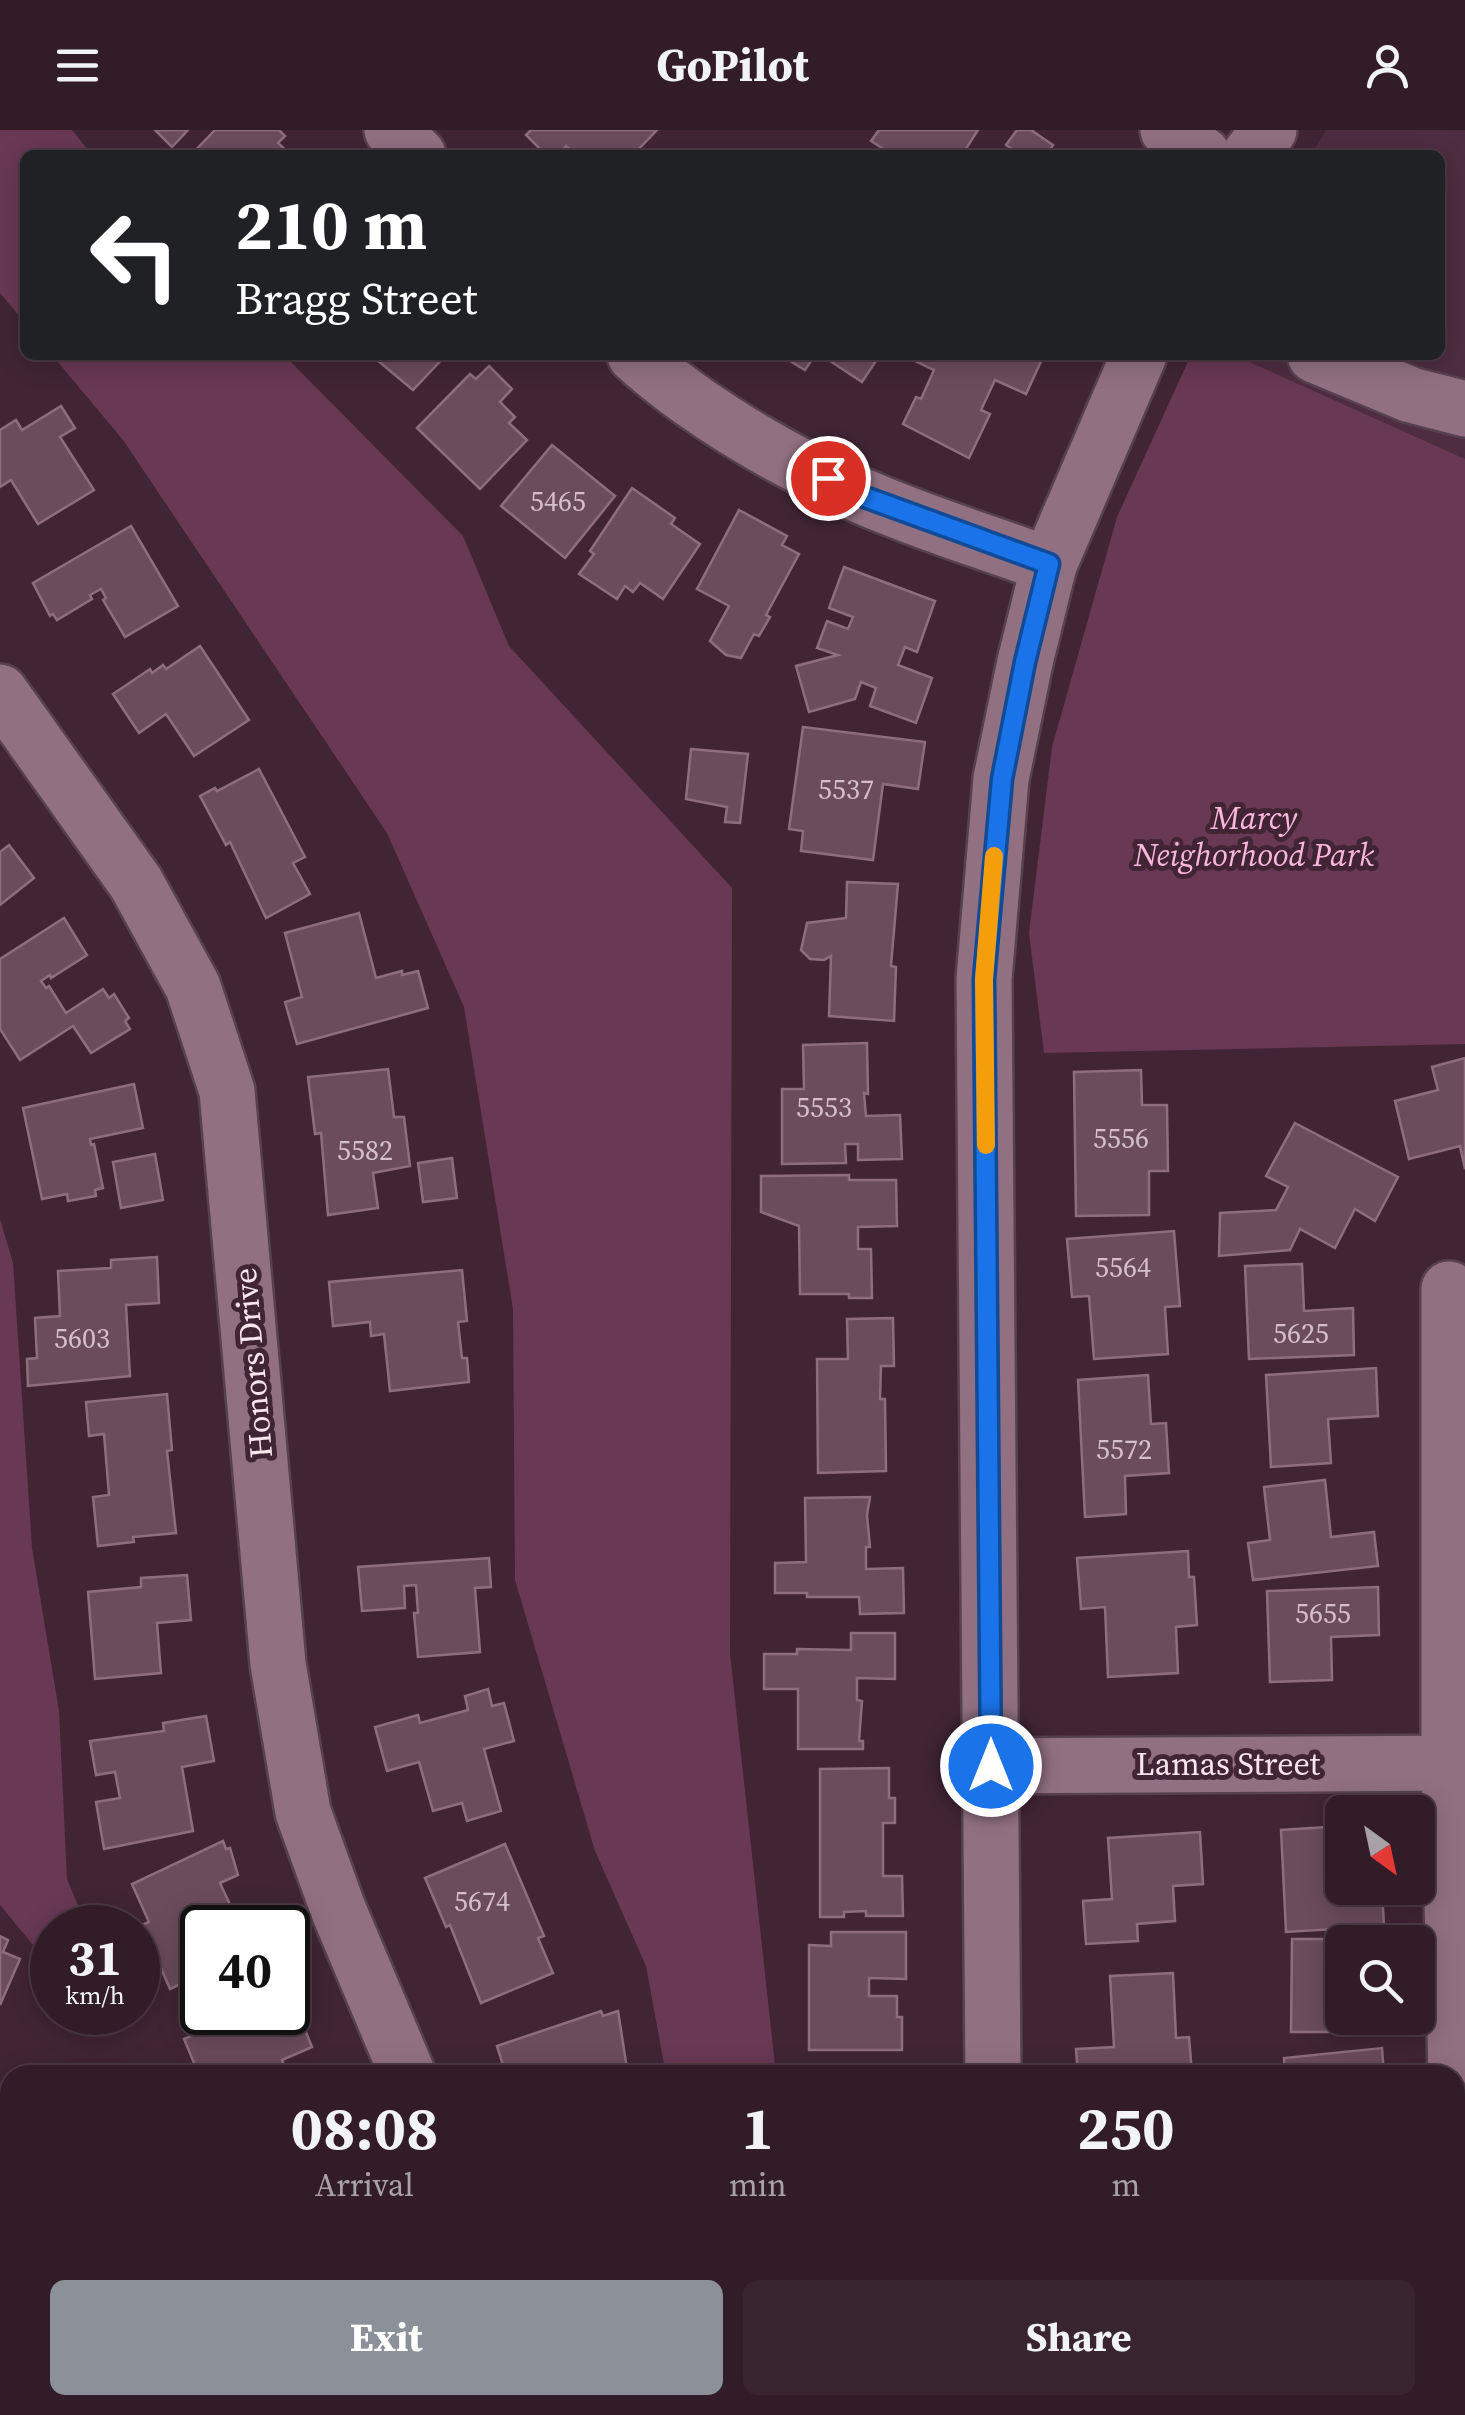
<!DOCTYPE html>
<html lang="en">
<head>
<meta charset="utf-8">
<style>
  :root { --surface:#311c28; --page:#392530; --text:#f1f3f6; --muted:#a8a1a8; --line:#4c3a45; --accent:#8c9099 }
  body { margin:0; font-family:"Source Serif 4",serif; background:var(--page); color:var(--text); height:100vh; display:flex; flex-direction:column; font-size:38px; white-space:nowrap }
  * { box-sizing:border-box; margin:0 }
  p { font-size:32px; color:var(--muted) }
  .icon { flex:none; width:55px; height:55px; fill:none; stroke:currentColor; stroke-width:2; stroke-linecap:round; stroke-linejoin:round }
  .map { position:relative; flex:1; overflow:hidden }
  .sheet { position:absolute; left:0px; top:1935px; width:1465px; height:350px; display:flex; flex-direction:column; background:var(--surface); border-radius:30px 30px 0 0; box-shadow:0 5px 25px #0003,0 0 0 2px var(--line) }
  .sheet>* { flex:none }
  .banner { position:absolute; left:20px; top:20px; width:1425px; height:210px; border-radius:15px; box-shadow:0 5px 25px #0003,0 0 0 2px var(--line); background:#202124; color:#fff; overflow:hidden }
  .needle { width:65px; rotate:147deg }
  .buttons { position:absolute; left:1325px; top:1665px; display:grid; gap:20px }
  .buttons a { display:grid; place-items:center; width:110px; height:110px; border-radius:15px; background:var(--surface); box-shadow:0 5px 25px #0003,0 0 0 2px var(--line); font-size:50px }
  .speed { position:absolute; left:30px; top:1775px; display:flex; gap:20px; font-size:50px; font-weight:700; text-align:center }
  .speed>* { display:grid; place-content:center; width:130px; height:130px; border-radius:50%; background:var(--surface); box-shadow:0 5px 25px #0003,0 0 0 2px var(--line); line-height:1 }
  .speed small { font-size:25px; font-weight:400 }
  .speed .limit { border:5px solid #111; border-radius:15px; background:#fff; color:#111 }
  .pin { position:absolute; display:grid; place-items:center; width:85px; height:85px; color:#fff; margin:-42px; border:5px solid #fff; border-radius:50%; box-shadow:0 2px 10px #0007 }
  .me { position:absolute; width:110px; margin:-55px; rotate:0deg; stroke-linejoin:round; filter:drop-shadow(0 0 8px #0008) }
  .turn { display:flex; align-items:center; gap:35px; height:210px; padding:0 50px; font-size:45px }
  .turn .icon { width:130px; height:130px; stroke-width:2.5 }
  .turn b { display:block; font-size:70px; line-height:85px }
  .eta { display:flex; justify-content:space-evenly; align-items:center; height:170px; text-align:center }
  .eta b { font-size:60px; font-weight:700; line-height:70px }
  .action { display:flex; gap:20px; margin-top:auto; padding:20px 50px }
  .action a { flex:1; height:115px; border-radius:15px; background:var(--accent); color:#fff; font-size:40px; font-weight:700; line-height:115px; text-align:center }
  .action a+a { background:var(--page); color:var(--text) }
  header { display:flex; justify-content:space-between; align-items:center; height:130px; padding:0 50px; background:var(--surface); font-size:45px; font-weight:700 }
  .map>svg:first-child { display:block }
</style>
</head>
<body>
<header><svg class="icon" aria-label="menu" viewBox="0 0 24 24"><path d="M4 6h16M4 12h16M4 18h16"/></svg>GoPilot<svg class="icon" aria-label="person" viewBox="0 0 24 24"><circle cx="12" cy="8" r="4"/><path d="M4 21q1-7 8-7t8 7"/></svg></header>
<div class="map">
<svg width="1465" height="2285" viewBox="0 0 1465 2285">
  <rect width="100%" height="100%" fill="#412535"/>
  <!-- built -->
  <path fill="#4e2d40" d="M 1326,0 L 1465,0 L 1465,329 L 1234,225 L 1440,225 L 1440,25 L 1311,25 Z"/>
  <!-- green -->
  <g fill="#693855">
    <path d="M 0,0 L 72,0 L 92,25 L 25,25 L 25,193 L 0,163 Z"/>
    <path d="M 52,225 L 284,225 L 463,406 L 509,516 L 732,758 L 730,1523 L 776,1945 L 666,1945 L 646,1836 L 595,1721 L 515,1450 L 513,1179 L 464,877 L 387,703 L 123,310 Z"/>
    <path d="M 1191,225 L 1234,225 L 1465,329 L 1465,914 L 1044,923 L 1029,803 L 1052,617 L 1117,387 Z"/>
    <path d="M 0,1089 L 13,1133 L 32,1418 L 59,1581 L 67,1749 L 87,1797 L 52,1798 L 52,1838 L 0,1775 Z"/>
  </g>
  <!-- building -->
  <g fill="#6b4c5d" stroke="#8e6d7e" stroke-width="2.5">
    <path d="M 155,0 L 188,0 L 172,17 Z"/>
    <path d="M 215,0 L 279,0 L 285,6 L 278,13 L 291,25 L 191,25 Z"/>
    <path d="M 531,0 L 657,0 L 633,25 L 575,25 L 566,16 L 558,25 L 546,25 L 526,5 Z"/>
    <path d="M 879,0 L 978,0 L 962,25 L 893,25 L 871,11 Z"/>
    <path d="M 1017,0 L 1031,0 L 1053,15 L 1047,25 L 1021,25 L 1006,15 Z"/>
    <path d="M 371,225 L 446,225 L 413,260 Z"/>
    <path d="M 780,225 L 815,225 L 805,240 Z"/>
    <path d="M 821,225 L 880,225 L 862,252 Z"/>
    <path d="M 918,225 L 1044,225 L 1026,264 L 995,250 L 981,280 L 990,284 L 969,328 L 903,294 L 916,267 L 921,269 L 934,240 L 915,231 Z"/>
    <path d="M 489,236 L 512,259 L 500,272 L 515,287 L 509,293 L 527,310 L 480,359 L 417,298 L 470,244 L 476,249 Z"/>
    <path d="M 61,276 L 75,298 L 60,307 L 94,360 L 38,394 L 11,350 L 0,357 L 0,300 L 16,290 L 22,300 Z"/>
    <path d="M 552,315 L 615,366 L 565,428 L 501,376 Z"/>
    <path d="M 632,358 L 675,388 L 671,394 L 700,414 L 663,469 L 640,453 L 633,462 L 625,456 L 617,469 L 579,444 L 594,424 L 590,421 Z"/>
    <path d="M 739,380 L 787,406 L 782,415 L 799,424 L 766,485 L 770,487 L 759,506 L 754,504 L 741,528 L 726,525 L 710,511 L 729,476 L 697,459 Z"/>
    <path d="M 131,396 L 178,476 L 125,507 L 103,470 L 106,468 L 101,459 L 90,465 L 92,469 L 57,490 L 53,484 L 50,486 L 33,453 Z"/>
    <path d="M 844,437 L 935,471 L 917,522 L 905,517 L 898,535 L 932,548 L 916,593 L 870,576 L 876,558 L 861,552 L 855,569 L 809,582 L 796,536 L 838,525 L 817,518 L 827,491 L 848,499 L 853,487 L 829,478 Z"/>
    <path d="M 200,516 L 249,590 L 194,626 L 166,584 L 139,603 L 113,564 L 150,539 L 152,543 L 163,535 L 166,539 Z"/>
    <path d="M 803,597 L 925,612 L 918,659 L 883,654 L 873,730 L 801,721 L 803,701 L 789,699 Z"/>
    <path d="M 691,619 L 748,624 L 740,693 L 725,692 L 727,677 L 686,669 Z"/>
    <path d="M 259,639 L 305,727 L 293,733 L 310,764 L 266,788 L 230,712 L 226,715 L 200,666 L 215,658 L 217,661 Z"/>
    <path d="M 9,715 L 34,748 L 0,775 L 0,722 Z"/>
    <path d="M 847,752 L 898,754 L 891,836 L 896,837 L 894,891 L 829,886 L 831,826 L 824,830 L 810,829 L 801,820 L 807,793 L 846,788 Z"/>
    <path d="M 359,783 L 376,848 L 402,841 L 402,845 L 418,841 L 428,878 L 297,914 L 285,872 L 302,867 L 285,803 Z"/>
    <path d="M 64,788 L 87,825 L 51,848 L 50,845 L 41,851 L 46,858 L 49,856 L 66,883 L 103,859 L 109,868 L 114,864 L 129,888 L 125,891 L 130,899 L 91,923 L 73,896 L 20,930 L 0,899 L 0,829 Z"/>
    <path d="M 867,913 L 868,964 L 864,963 L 866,986 L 900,985 L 902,1029 L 858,1030 L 858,1014 L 845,1014 L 846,1033 L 782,1034 L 782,959 L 804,959 L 803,915 Z"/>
    <path d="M 1465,928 L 1465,1039 L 1460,1016 L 1409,1029 L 1395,971 L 1438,960 L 1432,937 Z"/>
    <path d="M 388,939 L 394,987 L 404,987 L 410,1036 L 373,1043 L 378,1078 L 328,1085 L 321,1003 L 315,1004 L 308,947 Z"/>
    <path d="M 1141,940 L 1142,975 L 1167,975 L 1168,1041 L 1149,1041 L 1149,1085 L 1076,1086 L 1074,942 Z"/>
    <path d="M 134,954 L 143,998 L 90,1009 L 91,1015 L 94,1014 L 103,1058 L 95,1060 L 96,1066 L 68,1071 L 67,1064 L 42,1069 L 23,978 Z"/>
    <path d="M 1295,993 L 1398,1047 L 1375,1091 L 1355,1079 L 1335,1118 L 1300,1099 L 1290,1120 L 1219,1126 L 1220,1083 L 1276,1080 L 1288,1057 L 1266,1046 Z"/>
    <path d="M 155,1024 L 163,1070 L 121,1078 L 113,1032 Z"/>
    <path d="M 452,1028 L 457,1068 L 423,1072 L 418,1033 Z"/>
    <path d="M 849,1045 L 849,1050 L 896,1050 L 897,1096 L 858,1097 L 858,1119 L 871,1119 L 872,1168 L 849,1168 L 849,1164 L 800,1164 L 799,1096 L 761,1082 L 761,1046 Z"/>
    <path d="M 1174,1101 L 1180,1176 L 1165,1177 L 1168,1224 L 1094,1229 L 1089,1166 L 1072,1167 L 1067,1109 Z"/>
    <path d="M 157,1127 L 159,1173 L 126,1175 L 130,1246 L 28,1256 L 27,1229 L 37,1228 L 35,1188 L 60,1186 L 58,1141 L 111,1138 L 111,1130 Z"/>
    <path d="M 1302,1134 L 1304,1181 L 1353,1178 L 1354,1225 L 1249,1229 L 1245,1136 Z"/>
    <path d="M 462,1140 L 467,1191 L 458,1192 L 462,1228 L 467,1228 L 469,1252 L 390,1261 L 384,1204 L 371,1206 L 370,1192 L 333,1196 L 329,1152 Z"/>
    <path d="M 893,1188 L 894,1236 L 881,1236 L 880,1269 L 885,1269 L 886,1341 L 818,1343 L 817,1229 L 848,1229 L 847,1189 Z"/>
    <path d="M 1376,1238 L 1378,1286 L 1328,1289 L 1331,1333 L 1271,1337 L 1266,1245 Z"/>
    <path d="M 1148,1245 L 1151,1294 L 1166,1293 L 1169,1343 L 1125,1346 L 1126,1384 L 1085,1387 L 1078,1250 Z"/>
    <path d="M 167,1264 L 172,1320 L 167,1321 L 176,1403 L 133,1407 L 134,1412 L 98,1416 L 93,1367 L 109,1365 L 104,1304 L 89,1306 L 86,1272 Z"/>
    <path d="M 1325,1350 L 1331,1407 L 1374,1402 L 1378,1436 L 1253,1450 L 1248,1413 L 1270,1410 L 1264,1357 Z"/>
    <path d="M 870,1367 L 867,1385 L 870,1417 L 866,1417 L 866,1439 L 903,1438 L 904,1483 L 860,1484 L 859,1467 L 807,1467 L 807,1463 L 775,1463 L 775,1433 L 806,1432 L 805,1368 Z"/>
    <path d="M 1188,1421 L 1189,1447 L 1194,1447 L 1197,1495 L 1176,1497 L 1178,1543 L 1108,1547 L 1105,1477 L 1081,1479 L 1077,1428 Z"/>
    <path d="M 489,1428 L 491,1457 L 475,1458 L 480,1522 L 418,1527 L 414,1483 L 418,1483 L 416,1455 L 404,1456 L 405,1478 L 362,1481 L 358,1437 Z"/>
    <path d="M 187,1445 L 191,1490 L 157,1493 L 161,1543 L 95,1549 L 88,1462 L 141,1457 L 141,1448 Z"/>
    <path d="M 1378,1457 L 1379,1505 L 1331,1507 L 1332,1550 L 1270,1552 L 1267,1461 Z"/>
    <path d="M 851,1503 L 895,1503 L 895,1549 L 857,1548 L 857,1570 L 862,1571 L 859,1611 L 863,1611 L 863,1619 L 798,1619 L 798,1559 L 764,1559 L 764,1524 L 797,1524 L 797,1519 L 851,1520 Z"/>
    <path d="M 488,1559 L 492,1576 L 504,1573 L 514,1611 L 484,1619 L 501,1681 L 467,1691 L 462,1673 L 433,1681 L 419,1632 L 387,1641 L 375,1597 L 418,1585 L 420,1593 L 468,1580 L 465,1566 Z"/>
    <path d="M 206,1586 L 214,1631 L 182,1637 L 193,1701 L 104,1719 L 96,1672 L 120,1668 L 115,1642 L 96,1645 L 90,1611 L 164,1601 L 163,1593 Z"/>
    <path d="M 889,1638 L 889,1668 L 895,1668 L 895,1693 L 883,1693 L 883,1746 L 902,1746 L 903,1786 L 866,1786 L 866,1781 L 844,1782 L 844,1787 L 820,1787 L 820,1639 Z"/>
    <path d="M 1342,1696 L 1342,1758 L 1382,1758 L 1384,1796 L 1286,1802 L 1281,1700 Z"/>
    <path d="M 1200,1702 L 1203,1754 L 1173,1756 L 1175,1791 L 1137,1794 L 1138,1811 L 1086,1814 L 1083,1771 L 1112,1769 L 1108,1708 Z"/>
    <path d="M 223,1711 L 226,1719 L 230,1718 L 238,1745 L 220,1753 L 233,1781 L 246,1775 L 256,1798 L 202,1798 L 202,1844 L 170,1859 L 142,1795 L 149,1792 L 132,1754 Z"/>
    <path d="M 505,1714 L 544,1806 L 538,1808 L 553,1843 L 481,1873 L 450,1795 L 446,1797 L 425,1748 Z"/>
    <path d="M 831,1802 L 906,1802 L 906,1849 L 869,1848 L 869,1866 L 897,1866 L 897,1887 L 902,1887 L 902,1920 L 809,1920 L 809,1815 L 831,1816 Z"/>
    <path d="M 0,1806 L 8,1810 L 3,1822 L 20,1829 L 0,1875 Z"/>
    <path d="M 1292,1809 L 1344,1809 L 1342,1888 L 1381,1888 L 1381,1902 L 1291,1902 Z"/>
    <path d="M 1173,1843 L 1176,1908 L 1189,1907 L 1192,1944 L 1078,1945 L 1076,1919 L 1114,1917 L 1110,1846 Z"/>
    <path d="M 291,1865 L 312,1917 L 282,1930 L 288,1945 L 199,1945 L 184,1909 L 209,1898 L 203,1882 L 228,1882 L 231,1889 L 247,1882 L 288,1882 L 288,1866 Z"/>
    <path d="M 601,1881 L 603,1886 L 618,1881 L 628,1945 L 506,1945 L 497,1916 Z"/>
    <path d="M 1382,1918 L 1384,1945 L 1285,1945 L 1284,1928 Z"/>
    <path d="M 910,1937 L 910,1945 L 831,1945 L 831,1940 Z"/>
    <path d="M 2,2121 L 10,2122 L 10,2229 L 0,2227 Z"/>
    <path d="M 589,2275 L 695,2275 L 695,2283 L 590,2285 Z"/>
    <rect x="800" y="2275" width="114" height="10"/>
    <path d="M 1290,2275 L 1350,2275 L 1351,2285 L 1290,2285 Z"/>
  </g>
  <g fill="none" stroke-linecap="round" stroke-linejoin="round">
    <defs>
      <g id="minor">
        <path d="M 392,0 L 418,25"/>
        <path d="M 1168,0 L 1203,25"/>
        <path d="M 1250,25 L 1269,0"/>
        <path d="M 635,225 C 697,281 785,332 862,366 C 923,393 987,412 1049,435"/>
        <path d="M 1315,225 L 1411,265 L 1465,279"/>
        <path d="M 0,562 L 136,753 L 193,857 L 227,961 L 278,1534 L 303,1682 L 338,1779 L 408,1945"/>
        <path d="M 1449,1159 L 1449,1633 L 1459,2084 L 1457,2285"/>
        <path d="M 991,1636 L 1465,1633"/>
        <path d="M 993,1945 L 984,849 L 1001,649 L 1025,532 L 1049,435 L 1139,225"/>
        <path d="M 507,2275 L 508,2285"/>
        <path d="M 996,2275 L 996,2285"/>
      </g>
    </defs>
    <!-- minor casing -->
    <use href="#minor" stroke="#58414e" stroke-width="60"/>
    <!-- minor -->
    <use href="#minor" stroke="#917082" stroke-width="55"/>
  </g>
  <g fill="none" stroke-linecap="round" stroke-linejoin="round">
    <defs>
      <path id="route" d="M 828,348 L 862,366 L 1049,434 L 1025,532 L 1002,649 L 984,849 L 991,1636"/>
    </defs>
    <!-- route casing -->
    <use href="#route" stroke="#114b97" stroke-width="25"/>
    <!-- route -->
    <use href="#route" stroke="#1a73e8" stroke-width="18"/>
    <!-- slow -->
    <path stroke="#f59e0b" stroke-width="18" d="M 986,1015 L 984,849 L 994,726"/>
  </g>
  <g text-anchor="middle" stroke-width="10" stroke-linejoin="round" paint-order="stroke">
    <!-- number labels -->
    <g font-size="28" fill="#d5bfca">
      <text x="558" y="381">5465</text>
      <text x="846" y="669">5537</text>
      <text x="824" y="987">5553</text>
      <text x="1121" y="1018">5556</text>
      <text x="365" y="1030">5582</text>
      <text x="1123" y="1147">5564</text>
      <text x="1301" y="1213">5625</text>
      <text x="82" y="1218">5603</text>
      <text x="1124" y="1329">5572</text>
      <text x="1323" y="1493">5655</text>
      <text x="482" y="1781">5674</text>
    </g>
    <!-- park labels -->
    <g font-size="32" font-style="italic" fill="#fbb6dc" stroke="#412535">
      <text x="1254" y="699">Marcy<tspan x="1254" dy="37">Neighorhood Park</tspan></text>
    </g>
    <!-- street labels -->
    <g font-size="32" fill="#f8e5ee" stroke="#412535">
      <text transform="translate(253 1233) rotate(-95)" y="11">Honors Drive</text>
      <text x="1228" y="1645">Lamas Street</text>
    </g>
  </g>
</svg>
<div class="buttons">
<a><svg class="needle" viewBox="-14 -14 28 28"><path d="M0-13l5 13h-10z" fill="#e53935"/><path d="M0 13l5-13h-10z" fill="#a8a1a8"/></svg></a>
<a><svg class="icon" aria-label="search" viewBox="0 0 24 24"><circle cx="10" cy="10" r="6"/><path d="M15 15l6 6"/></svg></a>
</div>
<div class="speed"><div>31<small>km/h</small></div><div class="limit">40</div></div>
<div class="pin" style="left:828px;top:348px;background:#d93025"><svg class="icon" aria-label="arrive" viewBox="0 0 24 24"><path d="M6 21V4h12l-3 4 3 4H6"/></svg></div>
<svg class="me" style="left:991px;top:1636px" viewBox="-20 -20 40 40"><circle r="17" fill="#1a73e8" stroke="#fff" stroke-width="3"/><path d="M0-11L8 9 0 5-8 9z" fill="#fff"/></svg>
<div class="banner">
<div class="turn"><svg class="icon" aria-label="left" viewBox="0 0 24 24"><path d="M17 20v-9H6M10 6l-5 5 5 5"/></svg><div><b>210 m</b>Bragg Street</div></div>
</div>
<section class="sheet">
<div class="eta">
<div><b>08:08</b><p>Arrival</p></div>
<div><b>1</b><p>min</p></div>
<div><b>250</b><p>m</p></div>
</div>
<div class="action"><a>Exit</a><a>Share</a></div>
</section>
</div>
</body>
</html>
